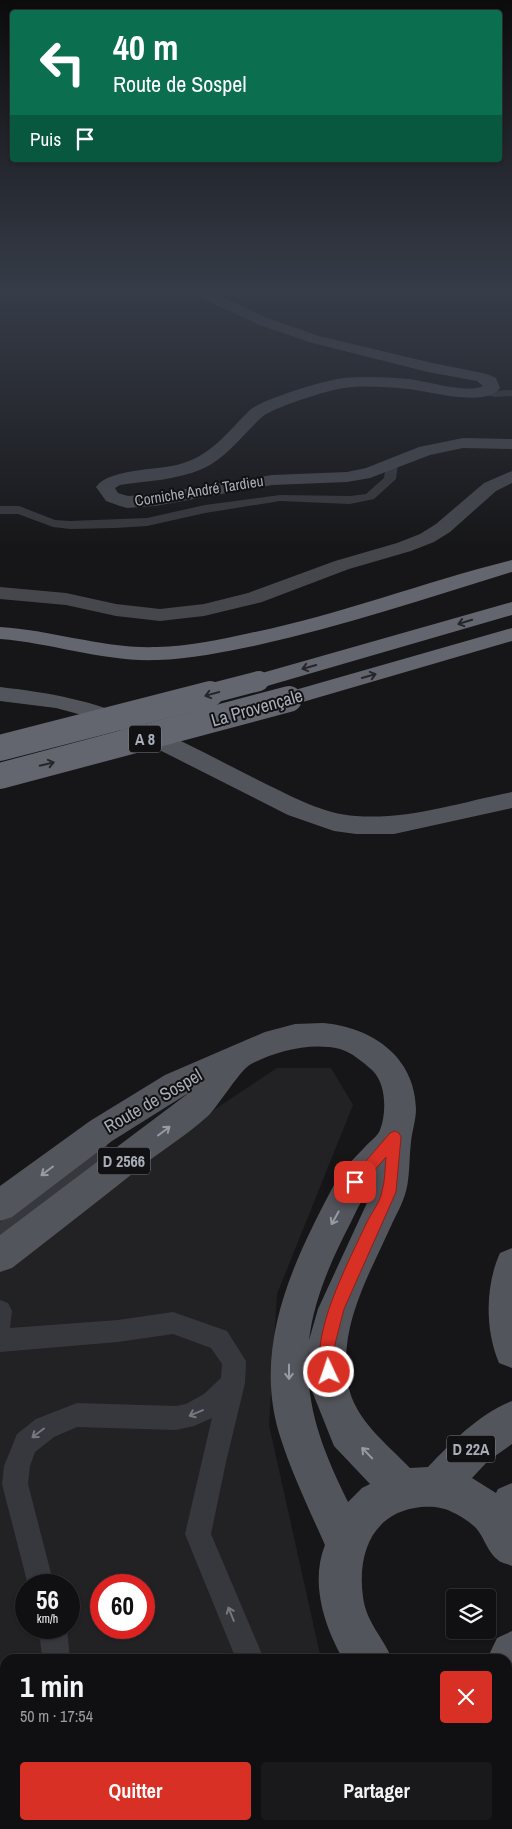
<!DOCTYPE html>
<html lang="fr">
<head>
<meta charset="utf-8">
<style>
  :root { --surface:#101012; --page:#19191b; --text:#f1f3f6; --muted:#9c9d9f; --line:#303032; --accent:#d93025 }
  body { margin:0; font-family:"Archivo Narrow",sans-serif; background:var(--page); color:var(--text); height:100vh; display:flex; flex-direction:column; font-size:19px; white-space:nowrap }
  * { box-sizing:border-box; margin:0 }
  p { font-size:16px; color:var(--muted) }
  .icon { flex:none; width:28px; height:28px; fill:none; stroke:currentColor; stroke-width:2; stroke-linecap:round; stroke-linejoin:round }
  .map { position:relative; flex:1; overflow:hidden }
  .panel { position:absolute; left:0px; top:1654px; width:512px; height:176px; display:flex; flex-direction:column; background:var(--surface); border-radius:15px 15px 0 0; box-shadow:0 1px 4px #0004,0 0 0 1px var(--line) }
  .panel>* { flex:none }
  .banner { position:absolute; left:10px; top:10px; width:492px; height:152px; border-radius:5px; box-shadow:0 1px 4px #0004,0 0 0 1px var(--line); background:#0b6e4f; color:#fff; overflow:hidden }
  .controls { position:absolute; left:446px; top:1589px; display:grid; gap:10px }
  .controls a { display:grid; place-items:center; width:50px; height:50px; border-radius:5px; background:var(--surface); box-shadow:0 1px 4px #0004,0 0 0 1px var(--line); font-size:25px }
  .speed { position:absolute; left:15px; top:1574px; display:flex; gap:10px; font-size:25px; font-weight:700; text-align:center }
  .speed>* { display:grid; place-content:center; width:65px; height:65px; border-radius:50%; background:var(--surface); box-shadow:0 1px 4px #0004,0 0 0 1px var(--line); line-height:1 }
  .speed small { font-size:12px; font-weight:400 }
  .speed .limit { border:8px solid #d22; background:#fff; color:#111 }
  .pin { position:absolute; display:grid; place-items:center; width:42px; height:42px; color:#fff; margin:-21px; border-radius:10px; box-shadow:0 2px 8px #0006 }
  .me { position:absolute; width:55px; margin:-28px; rotate:357deg; stroke-linejoin:round; filter:drop-shadow(0 0 4px #0008) }
  .turn { display:flex; align-items:center; gap:18px; height:105px; padding:0 20px; font-size:22px }
  .turn .icon { width:65px; height:65px; stroke-width:2.5 }
  .turn b { display:block; font-size:35px; line-height:42px }
  .then { display:flex; align-items:center; height:48px; padding:0 20px; background:#0003; gap:10px; font-size:19px }
  .round { display:grid; place-items:center; flex:none; width:52px; height:52px; border-radius:5px; background:var(--page) }
  .overview { display:flex; align-items:center; justify-content:space-between; height:85px; padding:0 20px }
  h1 { font-size:30px; font-weight:700; line-height:38px }
  .primary-button { display:flex; gap:10px; margin-top:auto; padding:10px 20px }
  .primary-button a { flex:1; height:58px; border-radius:5px; background:var(--accent); color:#fff; font-size:20px; font-weight:700; line-height:58px; text-align:center }
  .primary-button a+a { background:var(--page); color:var(--text) }
  .map>svg:first-child { display:block }
</style>
</head>
<body>
<div class="map">
<svg width="512" height="1829" viewBox="0 0 512 1829">
  <rect width="100%" height="100%" fill="#161618"/>
  <!-- built -->
  <path fill="#222225" fill-rule="evenodd" d="M 277,1068 L 331,1068 L 353,1105 L 277,1294 L 269,1425 L 321,1659 L 5,1659 L 5,1825 L 196,1825 L 190,1829 L 0,1829 L 0,1246 L 58,1213 ZM 26,1585 L 69,1585 L 69,1628 L 26,1628 ZM 101,1585 L 144,1585 L 144,1628 L 101,1628 Z"/>
  <g fill="none" stroke-linecap="round" stroke-linejoin="round">
    <!-- lane -->
    <g fill="#37383d" fill-rule="evenodd">
      <path d="M 483,389 L 495,391 L 512,390 L 512,396 L 495,397 L 479,394 L 479,390 Z"/>
      <path d="M 392,461 L 398,464 L 396,479 L 374,499 L 350,504 L 280,501 L 205,513 L 147,526 L 115,528 L 70,529 L 53,527 L 18,514 L 0,514 L 0,506 L 19,506 L 55,520 L 70,521 L 147,518 L 205,505 L 280,495 L 350,496 L 366,494 L 384,478 L 386,464 Z"/>
      <path d="M 101,1123 L 108,1126 L 111,1132 L 101,1166 L 8,1242 L 0,1245 L 0,1222 L 85,1155 L 94,1126 Z"/>
      <path d="M 0,1300 L 8,1303 L 12,1311 L 10,1328 L 118,1320 L 173,1312 L 227,1331 L 246,1361 L 245,1383 L 226,1462 L 211,1534 L 264,1659 L 236,1659 L 185,1534 L 212,1418 L 194,1426 L 176,1430 L 77,1427 L 54,1437 L 35,1452 L 30,1466 L 28,1484 L 54,1585 L 28,1585 L 2,1484 L 4,1466 L 17,1434 L 36,1419 L 77,1403 L 176,1406 L 186,1404 L 204,1394 L 221,1378 L 222,1364 L 211,1348 L 173,1334 L 118,1342 L 0,1352 Z"/>
      <path d="M 39,1628 L 67,1628 L 70,1659 L 42,1659 Z"/>
      <path d="M 49,1825 L 80,1825 L 81,1829 L 51,1829 Z"/>
      <path d="M 91,1825 L 121,1825 L 122,1829 L 92,1829 Z"/>
      <path d="M 135,1825 L 172,1825 L 170,1829 L 134,1829 Z"/>
    </g>
    <!-- secondary -->
    <g fill="#45474d" fill-rule="evenodd">
      <path d="M 195,293 L 213,293 L 270,319 L 319,336 L 428,362 L 487,374 L 496,378 L 500,388 C 486,408 429,391 408,389 C 388,387 365,385 344,388 C 328,390 274,407 262,417 C 242,435 227,458 202,469 C 177,480 147,481 120,485 L 115,488 L 118,493 L 128,496 L 155,494 L 272,475 L 347,472 L 366,468 L 419,447 L 463,438 L 512,439 L 512,449 L 463,448 L 430,455 L 370,478 L 347,482 L 272,485 L 155,506 L 127,508 L 120,506 L 106,501 L 96,487 C 111,466 165,472 189,461 C 215,451 231,428 250,410 C 263,399 325,380 344,378 C 365,376 387,377 408,379 C 428,381 466,394 483,386 L 477,381 L 428,372 L 309,342 L 260,325 L 197,296 Z"/>
      <path d="M 512,471 L 512,483 L 496,491 L 450,532 L 434,542 L 411,551 L 349,569 L 262,602 L 204,616 L 160,621 L 116,616 L 66,605 L 0,599 L 0,587 L 66,593 L 116,604 L 160,609 L 204,604 L 248,593 L 335,561 L 397,543 L 420,534 L 436,524 L 484,483 Z"/>
      <path d="M 508,1793 L 512,1795 L 512,1829 L 489,1829 L 488,1825 L 508,1825 Z"/>
    </g>
    <!-- primary -->
    <g fill="#53555c" fill-rule="evenodd">
      <path d="M 0,687 C 51,693 91,700 139,721 C 181,740 222,762 264,783 C 293,797 323,814 356,816 C 408,820 461,802 512,792 L 512,808 L 394,834 L 356,834 L 334,831 L 288,815 L 122,731 L 82,715 L 56,708 L 0,701 Z"/>
      <path d="M 323,1023 C 371,1027 415,1056 416,1109 C 416,1120 412,1131 411,1142 C 409,1158 410,1176 406,1191 C 403,1203 396,1215 391,1226 C 368,1277 338,1327 348,1384 C 354,1419 387,1444 410,1468 L 428,1467 C 453,1441 478,1415 512,1401 L 512,1444 L 488,1461 L 472,1478 L 496,1493 L 498,1489 L 512,1483 L 512,1566 C 508,1564 501,1563 498,1560 C 488,1553 484,1537 476,1528 C 471,1523 461,1516 454,1513 C 444,1507 432,1506 421,1507 C 372,1512 357,1554 363,1597 C 366,1622 383,1637 392,1659 L 343,1659 C 324,1626 310,1582 325,1545 C 309,1509 291,1472 279,1433 C 253,1345 293,1262 334,1185 C 342,1171 353,1159 364,1148 C 369,1142 378,1136 380,1130 C 387,1112 386,1083 372,1070 C 363,1062 351,1052 340,1049 C 310,1042 277,1051 251,1064 C 240,1070 219,1105 208,1116 C 189,1133 166,1148 146,1163 C 102,1198 57,1233 12,1268 L 0,1272 L 0,1235 L 190,1092 L 112,1141 L 12,1217 L 0,1221 L 0,1186 L 90,1121 L 165,1075 L 265,1032 L 295,1024 ZM 373,1184 L 372,1192 L 318,1309 L 309,1340 C 314,1299 331,1261 350,1224 C 357,1210 363,1196 373,1184 ZM 309,1350 L 310,1386 L 334,1446 L 370,1484 L 362,1488 L 348,1502 C 324,1453 304,1406 309,1350 Z"/>
      <path d="M 512,1248 L 512,1368 L 499,1363 C 485,1330 485,1286 500,1253 Z"/>
      <path d="M 512,1631 L 512,1680 L 508,1682 L 508,1659 L 487,1659 L 497,1638 Z"/>
    </g>
    <!-- highway -->
    <g fill="#63666e" fill-rule="evenodd">
      <path d="M 512,560 L 512,572 C 428,598 344,626 258,645 C 224,652 191,659 157,660 C 104,662 52,643 0,639 L 0,627 C 52,630 104,649 157,647 C 189,646 219,640 250,633 C 339,615 424,582 512,560 Z"/>
      <path d="M 512,602 L 512,615 L 267,686 L 259,688 L 251,686 L 248,681 L 251,676 Z"/>
      <path d="M 512,628 L 512,641 L 289,706 L 281,704 L 278,699 L 281,694 Z"/>
    </g>
    <!-- highway-bridge-far1 -->
    <path stroke="#63666e" stroke-width="20" d="M 205,695 L 259,681"/>
    <!-- highway-bridge -->
    <g stroke="#63666e" stroke-width="26">
      <path d="M 0,748 L 210,694"/>
      <path d="M 0,776 L 289,699"/>
    </g>
  </g>
  <!-- one-way arrows -->
  <defs><path id="oneway-shaft" d="M-6 0H5M1.5-3L5.5 0L1.5 3" fill="none" stroke-width="1.6" stroke-linecap="round" stroke-linejoin="round" transform="scale(1.25)"/></defs>
  <g stroke="#26262a">
    <use href="#oneway-shaft" transform="translate(465 622) rotate(163)"/>
    <use href="#oneway-shaft" transform="translate(309 667) rotate(164)"/>
    <use href="#oneway-shaft" transform="translate(369 676) rotate(-16)"/>
    <use href="#oneway-shaft" transform="translate(212 694) rotate(165)"/>
    <use href="#oneway-shaft" transform="translate(47 764) rotate(-14)"/>
  </g>
  <g stroke="#979ba6">
    <use href="#oneway-shaft" transform="translate(164 1131) rotate(-37)"/>
    <use href="#oneway-shaft" transform="translate(47 1171) rotate(143)"/>
    <use href="#oneway-shaft" transform="translate(335 1218) rotate(119)"/>
    <use href="#oneway-shaft" transform="translate(289 1372) rotate(90)"/>
    <use href="#oneway-shaft" transform="translate(367 1453) rotate(-134)"/>
  </g>
  <g stroke="#757881">
    <use href="#oneway-shaft" transform="translate(196 1413) rotate(157)"/>
    <use href="#oneway-shaft" transform="translate(38 1433) rotate(143)"/>
    <use href="#oneway-shaft" transform="translate(231 1614) rotate(-112)"/>
  </g>
  <!-- sky -->
  <linearGradient id="sky" x2="0" y2="1"><stop stop-color="#0c0c0d"/><stop offset="0.53" stop-color="#363c48"/><stop offset="1" stop-color="#363c48" stop-opacity="0"/></linearGradient>
  <rect width="512" height="549" fill="url(#sky)"/>
  <!-- route -->
  <path fill="#d93025" stroke="#8d1f18" d="M 395,1131 L 399,1133 L 401,1137 L 396,1192 L 344,1309 L 335,1344 L 337,1372 L 334,1377 L 329,1380 L 323,1377 C 307,1338 350,1259 367,1222 C 372,1212 380,1202 382,1191 C 385,1181 385,1168 386,1157 L 360,1187 L 355,1189 L 350,1187 L 348,1182 L 390,1133 Z"/>
  <g text-anchor="middle" stroke-width="4" stroke-linejoin="round" paint-order="stroke">
    <!-- far-street labels -->
    <g font-size="15" fill="#a8adb8" stroke="#111113">
      <text transform="translate(199 491) rotate(-9)" y="5">Corniche André Tardieu</text>
    </g>
    <!-- shield labels -->
    <g fill="#111113" stroke="#7b7e86" stroke-width="1">
      <rect x="129" y="725.5" width="32" height="27" rx="4"/>
      <rect x="98" y="1147.5" width="52" height="27" rx="4"/>
      <rect x="447" y="1435.5" width="48" height="27" rx="4"/>
    </g>
    <g font-size="16" font-weight="bold" fill="#a8adb8">
      <text x="145" y="745">A 8</text>
      <text x="124" y="1167">D 2566</text>
      <text x="471" y="1455">D 22A</text>
    </g>
    <!-- street labels -->
    <g font-size="18" fill="#a8adb8" stroke="#111113">
      <text transform="translate(257 708) rotate(-16)" y="6">La Provençale</text>
      <text transform="translate(153 1101) rotate(-30)" y="6">Route de Sospel</text>
    </g>
  </g>
</svg>
<div class="controls">
<a><svg class="icon" aria-label="layers" viewBox="0 0 24 24"><path d="M12 4l9 5-9 5-9-5zM3 14l9 5 9-5"/></svg></a>
</div>
<div class="speed"><div>56<small>km/h</small></div><div class="limit">60</div></div>
<div class="pin" style="left:355px;top:1182px;background:#d93025"><svg class="icon" aria-label="arrive" viewBox="0 0 24 24"><path d="M6 21V4h12l-3 4 3 4H6"/></svg></div>
<svg class="me" style="left:329px;top:1372px" viewBox="-20 -20 40 40"><circle r="17" fill="#d93025" stroke="#fff" stroke-width="3"/><path d="M0-11L8 9 0 5-8 9z" fill="#fff"/></svg>
<div class="banner">
<div class="turn"><svg class="icon" aria-label="left" viewBox="0 0 24 24"><path d="M17 20v-9H6M10 6l-5 5 5 5"/></svg><div><b>40 m</b>Route de Sospel</div></div>
<div class="then">Puis<svg class="icon" aria-label="arrive" viewBox="0 0 24 24"><path d="M6 21V4h12l-3 4 3 4H6"/></svg></div>
</div>
<section class="panel">
<div class="overview"><div><h1>1 min</h1><p>50 m · 17:54</p></div><a class="round" style="background:#d93025;color:#fff"><svg class="icon" aria-label="close" viewBox="0 0 24 24"><path d="M6 6l12 12M18 6L6 18"/></svg></a></div>
<div class="primary-button"><a>Quitter</a><a>Partager</a></div>
</section>
</div>
</body>
</html>
